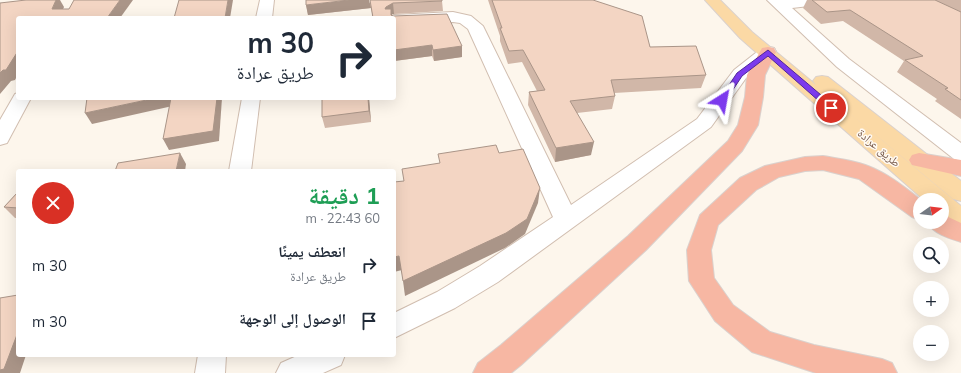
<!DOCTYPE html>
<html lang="ar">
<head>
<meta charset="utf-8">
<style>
  :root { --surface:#fff; --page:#f2f2f3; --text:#1f2937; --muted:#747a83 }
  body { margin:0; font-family:Mulish,"Noto Naskh Arabic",sans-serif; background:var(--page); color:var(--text); direction:rtl; height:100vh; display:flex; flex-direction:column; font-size:15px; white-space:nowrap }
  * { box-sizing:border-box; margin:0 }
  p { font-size:13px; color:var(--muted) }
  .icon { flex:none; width:22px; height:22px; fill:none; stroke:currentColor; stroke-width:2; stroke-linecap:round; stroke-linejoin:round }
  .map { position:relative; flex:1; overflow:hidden; direction:ltr }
  .details { position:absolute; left:16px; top:169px; width:380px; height:188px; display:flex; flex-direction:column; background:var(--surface); border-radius:4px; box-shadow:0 4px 16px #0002; direction:rtl }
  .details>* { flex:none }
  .banner { position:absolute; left:16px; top:16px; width:380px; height:84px; border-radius:4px; box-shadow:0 4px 16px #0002; direction:rtl; background:#fff; color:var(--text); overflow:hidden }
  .needle { width:26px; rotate:76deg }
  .buttons { position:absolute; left:913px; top:193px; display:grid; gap:8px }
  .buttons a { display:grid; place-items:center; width:36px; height:36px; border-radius:50%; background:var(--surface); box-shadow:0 4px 16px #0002; font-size:20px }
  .pin { position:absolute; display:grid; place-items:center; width:34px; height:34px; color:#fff; margin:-17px; border:2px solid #fff; border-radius:50%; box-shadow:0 1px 4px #0007 }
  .me { position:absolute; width:44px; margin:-22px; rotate:34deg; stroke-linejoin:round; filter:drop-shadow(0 0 3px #0008) }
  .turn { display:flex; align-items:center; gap:14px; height:84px; padding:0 16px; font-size:18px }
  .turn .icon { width:52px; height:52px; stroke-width:2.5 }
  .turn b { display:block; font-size:28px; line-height:34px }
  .round { display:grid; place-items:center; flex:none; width:42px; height:42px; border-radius:21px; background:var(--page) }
  .overview { display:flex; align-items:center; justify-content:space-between; height:68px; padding:0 16px }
  h1 { font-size:24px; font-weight:700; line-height:30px; color:#1e9e55 }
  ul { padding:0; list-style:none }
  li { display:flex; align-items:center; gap:12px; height:56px; padding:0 16px }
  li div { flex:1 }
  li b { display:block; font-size:15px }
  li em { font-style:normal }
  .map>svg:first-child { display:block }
</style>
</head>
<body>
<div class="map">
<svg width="961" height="373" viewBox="0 0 961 373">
  <rect width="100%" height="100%" fill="#fdf6ec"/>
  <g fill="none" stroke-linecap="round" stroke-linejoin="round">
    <defs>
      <g id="street">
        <path d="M 260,0 L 274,0 L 272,18 L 256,18 Z"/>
        <path d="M 767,0 L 833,0 L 831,3 L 826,4 L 792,8 L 849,59 L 961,143 L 961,161 L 954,159 L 837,67 Z"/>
        <path d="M 453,12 L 471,16 L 483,26 L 571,205 L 697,119 L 734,70 L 762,48 L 768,47 L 774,48 L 776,52 L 746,78 L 711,127 L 498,282 L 455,308 L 394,338 L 394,313 L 437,292 L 480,266 L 553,217 L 468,29 L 460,23 L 453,22 L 394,25 L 394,18 L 388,18 L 394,15 Z"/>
        <path d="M 18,93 L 18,98 L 31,98 L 7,143 L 0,145 L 0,120 L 15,94 Z"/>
        <path d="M 242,98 L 260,98 L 251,171 L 229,171 Z"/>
        <path d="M 198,355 L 226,355 L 225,373 L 195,373 Z"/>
        <path d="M 299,355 L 345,355 L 341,365 L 323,373 L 276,373 L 281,363 Z"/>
      </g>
      <path id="primary" d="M 705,0 L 720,0 L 752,32 L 816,85 L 813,81 L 816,77 L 822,76 L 828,77 L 961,181 L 961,201 L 953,199 L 830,97 L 961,206 L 961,228 L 953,225 L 942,216 L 942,200 L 924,200 L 740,38 Z"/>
      <g id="highway">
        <path d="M 768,47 L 774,48 L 776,52 L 765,75 L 763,97 L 758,125 L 742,151 L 646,250 L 521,365 L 511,373 L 473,373 L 478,363 L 501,345 L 628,236 L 728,141 L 738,125 L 745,97 L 747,75 L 762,48 Z"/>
        <path d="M 919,153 L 961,160 L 961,176 L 912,165 L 909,160 L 912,155 Z"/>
        <path d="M 823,156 C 840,159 859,161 875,169 C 891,176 907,189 921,200 L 920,200 L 920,220 L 912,217 L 859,179 L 823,170 L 805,171 L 779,177 L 756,190 L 718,225 L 711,250 L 714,278 L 733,305 L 770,332 L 814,345 L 882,359 L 892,363 L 897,373 L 816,373 L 752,352 L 715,321 L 689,281 L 687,250 L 700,215 L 740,178 L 765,166 L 805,157 Z"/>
        <path d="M 942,214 L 961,223 L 961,242 C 948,238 934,234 927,222 L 942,222 Z"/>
      </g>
    </defs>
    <!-- street casing -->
    <use href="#street" stroke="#d1beb0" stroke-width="2"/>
    <!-- primary casing -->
    <use href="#primary" stroke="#dad1cd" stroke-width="2"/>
    <!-- highway casing -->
    <use href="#highway" stroke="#dad1cd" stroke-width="2"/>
    <!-- street -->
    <use href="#street" fill="#fff" fill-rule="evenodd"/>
    <!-- primary -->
    <use href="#primary" fill="#fbd9a5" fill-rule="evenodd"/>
    <!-- highway -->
    <use href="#highway" fill="#f7b7a3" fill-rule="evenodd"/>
  </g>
  <!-- wall -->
  <g fill="#d1b7a8">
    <path d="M 488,0 L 593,0 L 650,47 L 706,75 L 701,88 L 614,93 L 615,96 L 612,109 L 577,113 L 591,155 L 555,162 L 528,105 L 529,92 L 537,91 L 522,62 L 508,64 L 500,41 L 500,36 Z"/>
    <path d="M 807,0 L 961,0 L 961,119 L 935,101 L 937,99 L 897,72 L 904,61 L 843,21 L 821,24 L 803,8 Z"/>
    <path d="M 442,1 L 443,11 L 394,14 L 392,14 L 393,16 L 462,46 L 462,57 L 434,61 L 432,56 L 394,61 L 394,18 L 373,18 L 371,8 L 308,15 L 306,5 Z"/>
    <path d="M 322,98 L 369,98 L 371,122 L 325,128 L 322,117 Z"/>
    <path d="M 18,192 L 18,218 L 15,218 L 4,207 Z"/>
  </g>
  <!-- shaded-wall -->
  <g fill="#aa9588">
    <path d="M 56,0 L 60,0 L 64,7 L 59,18 L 52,9 Z"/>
    <path d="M 120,0 L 133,0 L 120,18 L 107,18 Z"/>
    <path d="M 228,0 L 233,0 L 230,18 L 225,18 Z"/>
    <path d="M 349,0 L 369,0 L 371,8 L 308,15 L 306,5 Z"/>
    <path d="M 393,3 L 394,14 L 392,14 L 392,18 L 385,9 L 386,7 Z"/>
    <path d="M 432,45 L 432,56 L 394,61 L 394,50 Z"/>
    <path d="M 462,46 L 462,57 L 434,61 L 433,50 Z"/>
    <path d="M 18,51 L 18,74 L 15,80 L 11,81 L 0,94 L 0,73 Z"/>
    <path d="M 156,98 L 173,98 L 177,105 L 92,124 L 85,113 Z"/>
    <path d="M 217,98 L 222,98 L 219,141 L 169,150 L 163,139 Z"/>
    <path d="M 368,98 L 369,98 L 371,122 L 369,111 Z"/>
    <path d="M 594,142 L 591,155 L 555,162 L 556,148 Z"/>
    <path d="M 180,153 L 186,164 L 185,171 L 176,171 Z"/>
    <path d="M 540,188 L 538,203 L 525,234 L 505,248 L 405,296 L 403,281 Z"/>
    <path d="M 399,256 L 402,270 L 394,272 L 394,257 Z"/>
    <path d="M 18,332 L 18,355 L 26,355 L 20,373 L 0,373 L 0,370 Z"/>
  </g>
  <!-- building -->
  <g fill="#f3d5c3" stroke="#aa9588">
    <path d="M 26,0 L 56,0 L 52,9 L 69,9 L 74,0 L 120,0 L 107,18 L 18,18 L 18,51 L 6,70 L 3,70 L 0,73 L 0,3 Z"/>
    <path d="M 179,0 L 228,0 L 225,18 L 174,18 Z"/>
    <path d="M 306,0 L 349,0 L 306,5 Z"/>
    <path d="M 370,0 L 442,0 L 442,1 L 393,3 L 386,7 L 385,9 L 391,9 L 391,15 L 393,16 L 447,14 L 462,46 L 433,50 L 432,45 L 394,50 L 394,18 L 373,18 Z"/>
    <path d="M 492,0 L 593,0 L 642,16 L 650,47 L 696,46 L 706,75 L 611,80 L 615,96 L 570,101 L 594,142 L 556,148 L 529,92 L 545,90 L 523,50 L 509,51 L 500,28 L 502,28 Z"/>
    <path d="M 812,0 L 935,0 L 961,12 L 961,100 L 945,89 L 948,88 L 905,60 L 923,56 L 850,10 L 827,12 Z"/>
    <path d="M 87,98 L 156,98 L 85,113 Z"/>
    <path d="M 171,98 L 217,98 L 213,131 L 163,139 Z"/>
    <path d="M 322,98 L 368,98 L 369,111 L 322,117 Z"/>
    <path d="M 496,145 L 499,153 L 523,149 L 540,188 L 527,219 L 506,233 L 403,281 L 399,256 L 394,257 L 394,182 L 404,181 L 402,169 L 440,163 L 438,154 Z"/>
    <path d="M 180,153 L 176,171 L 115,171 L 118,163 Z"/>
    <path d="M 18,192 L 18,208 L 4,207 Z"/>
    <path d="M 18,295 L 18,332 L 4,369 L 0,370 L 0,298 Z"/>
  </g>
  <!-- route -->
  <path fill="#7c3aed" stroke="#51269a" d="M 768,50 L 834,106 L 834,110 L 829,110 L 768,56 L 742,76 L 725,102 L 720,102 L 719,100 L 737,73 Z"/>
  <g text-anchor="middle" stroke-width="3" stroke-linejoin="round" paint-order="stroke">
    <!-- street labels -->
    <g font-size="12" fill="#7a5c4d" stroke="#fffaf3">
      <text transform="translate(879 148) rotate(40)" y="4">طريق عرادة</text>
    </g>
  </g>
</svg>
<div class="buttons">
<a><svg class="needle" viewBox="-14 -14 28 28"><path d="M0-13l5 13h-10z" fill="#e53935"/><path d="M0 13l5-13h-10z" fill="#747a83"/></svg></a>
<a><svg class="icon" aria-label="search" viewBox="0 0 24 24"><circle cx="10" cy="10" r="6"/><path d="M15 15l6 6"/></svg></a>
<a>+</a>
<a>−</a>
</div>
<div class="pin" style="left:831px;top:108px;background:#d93025"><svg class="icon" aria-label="arrive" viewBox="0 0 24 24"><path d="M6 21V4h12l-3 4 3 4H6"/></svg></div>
<svg class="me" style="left:722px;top:100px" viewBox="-20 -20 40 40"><path d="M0-17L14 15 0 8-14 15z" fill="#7c3aed" stroke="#fff" stroke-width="4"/></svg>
<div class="banner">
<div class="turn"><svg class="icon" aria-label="right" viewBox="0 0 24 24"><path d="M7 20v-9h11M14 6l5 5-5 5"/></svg><div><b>30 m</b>طريق عرادة</div></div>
</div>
<section class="details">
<div class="overview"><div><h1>1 دقيقة</h1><p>60 m · 22:43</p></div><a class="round" style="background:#d93025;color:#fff"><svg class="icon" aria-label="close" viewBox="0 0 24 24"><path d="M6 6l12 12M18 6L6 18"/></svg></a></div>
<ul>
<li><svg class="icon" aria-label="right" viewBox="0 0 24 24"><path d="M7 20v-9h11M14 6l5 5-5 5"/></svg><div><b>انعطف يمينًا</b><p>طريق عرادة</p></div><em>30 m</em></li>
<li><svg class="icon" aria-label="arrive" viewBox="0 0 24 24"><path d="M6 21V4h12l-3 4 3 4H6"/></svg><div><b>الوصول إلى الوجهة</b></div><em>30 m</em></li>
</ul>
</section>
</div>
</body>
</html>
